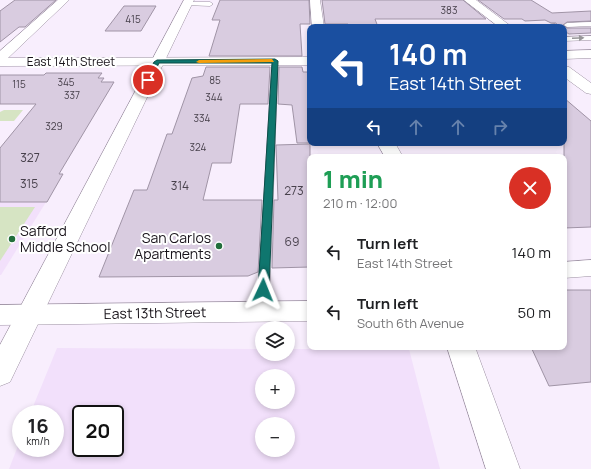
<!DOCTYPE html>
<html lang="en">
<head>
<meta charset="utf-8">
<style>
  :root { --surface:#fff; --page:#f6f6f6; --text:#202124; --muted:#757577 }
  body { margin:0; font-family:Manrope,sans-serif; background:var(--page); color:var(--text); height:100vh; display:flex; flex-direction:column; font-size:15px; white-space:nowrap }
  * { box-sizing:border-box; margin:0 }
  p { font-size:13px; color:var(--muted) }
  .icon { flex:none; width:22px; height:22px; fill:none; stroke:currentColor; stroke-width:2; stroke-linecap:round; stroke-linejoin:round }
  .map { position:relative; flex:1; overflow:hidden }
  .sheet { position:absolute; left:307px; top:154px; width:260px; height:196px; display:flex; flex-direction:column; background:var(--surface); border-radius:8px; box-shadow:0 2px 6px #0003 }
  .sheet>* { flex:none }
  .guide { position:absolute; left:307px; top:24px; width:260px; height:122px; border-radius:8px; box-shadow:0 2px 6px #0003; background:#1a4fa0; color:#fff; overflow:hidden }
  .controls { position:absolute; left:255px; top:321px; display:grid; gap:8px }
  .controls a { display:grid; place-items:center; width:40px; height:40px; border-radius:50%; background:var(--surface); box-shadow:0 2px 6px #0003; font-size:20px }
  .speed { position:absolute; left:12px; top:405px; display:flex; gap:8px; font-size:20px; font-weight:700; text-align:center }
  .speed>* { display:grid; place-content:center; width:52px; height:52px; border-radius:50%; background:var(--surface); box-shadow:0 2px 6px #0003; line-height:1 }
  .speed small { font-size:10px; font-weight:400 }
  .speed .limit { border:2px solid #111; border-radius:6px; background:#fff; color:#111 }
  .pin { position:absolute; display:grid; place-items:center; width:34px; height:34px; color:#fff; margin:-17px; border:2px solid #fff; border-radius:50%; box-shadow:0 1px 4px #0007 }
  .me { position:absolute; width:44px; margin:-22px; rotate:2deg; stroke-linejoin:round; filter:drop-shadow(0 0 3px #0008) }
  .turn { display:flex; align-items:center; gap:14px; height:84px; padding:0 16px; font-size:18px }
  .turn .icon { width:52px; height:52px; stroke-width:2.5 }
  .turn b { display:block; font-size:28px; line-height:34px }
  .lanes { display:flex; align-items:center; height:38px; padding:0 16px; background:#0003; justify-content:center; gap:20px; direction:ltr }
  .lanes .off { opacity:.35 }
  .round { display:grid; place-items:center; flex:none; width:42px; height:42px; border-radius:21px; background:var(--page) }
  .headline { display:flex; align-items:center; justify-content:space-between; height:68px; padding:0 16px }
  h1 { font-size:24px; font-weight:800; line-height:30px; color:#1e9e55 }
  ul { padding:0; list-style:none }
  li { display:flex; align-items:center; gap:12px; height:60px; padding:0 16px }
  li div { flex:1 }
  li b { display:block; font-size:15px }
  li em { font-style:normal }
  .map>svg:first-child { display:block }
</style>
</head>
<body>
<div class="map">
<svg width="591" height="469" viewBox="0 0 591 469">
  <rect width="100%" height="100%" fill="#f8eefd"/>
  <!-- built -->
  <g fill="#f2e0fb" fill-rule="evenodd">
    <path d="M 0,202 L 46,202 L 1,275 L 0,275 Z"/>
    <path d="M 57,348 L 262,349 L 262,354 L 288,354 L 288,349 L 409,349 L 440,469 L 9,469 L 21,438 L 21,448 L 55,448 L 55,414 L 30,414 ZM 262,376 L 288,376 L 288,402 L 262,402 ZM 81,414 L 115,414 L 115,448 L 81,448 ZM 262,424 L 288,424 L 288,450 L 262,450 Z"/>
  </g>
  <!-- green -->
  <g fill="#d6e4c3">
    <path d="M 4,110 L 23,110 L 14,121 L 0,121 L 0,112 Z"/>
    <path d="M 0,207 L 35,207 L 0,261 Z"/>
  </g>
  <!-- building -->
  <g fill="#d9cce0" stroke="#a094a6">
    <path d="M 15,0 L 56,0 L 25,27 L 19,27 L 0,42 L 0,11 Z"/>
    <path d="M 220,0 L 309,0 L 310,24 L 300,24 L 302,56 L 209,56 L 220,20 L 212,20 Z"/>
    <path d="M 322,0 L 463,0 L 486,19 L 375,19 L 378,27 L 349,27 L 348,24 L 325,24 Z"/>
    <path d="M 478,0 L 531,0 L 552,13 L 591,11 L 591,21 L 567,22 L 563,25 L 567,28 L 591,28 L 591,33 L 569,34 L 564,31 L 564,27 L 558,27 L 556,23 L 551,23 L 545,20 L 525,21 L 522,19 L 504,19 Z"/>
    <path d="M 124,6 L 156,6 L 141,31 L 105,31 Z"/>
    <path d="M 206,67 L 270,67 L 268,104 L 240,104 L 231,163 L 212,163 L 203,200 L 262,200 L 258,272 L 248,276 L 99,277 L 134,190 L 147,190 L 167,134 L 172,134 L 192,78 L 203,76 Z"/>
    <path d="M 279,67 L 302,67 L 303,72 L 310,72 L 310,143 L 297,143 L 292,105 L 278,104 Z"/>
    <path d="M 46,73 L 102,73 L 98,78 L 104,78 L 101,82 L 114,82 L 59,174 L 63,174 L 47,202 L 0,202 L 0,148 L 36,104 L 0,104 L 0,75 L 44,75 Z"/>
    <path d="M 564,98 L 591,121 L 591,227 L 564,228 Z"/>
    <path d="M 310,144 L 310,267 L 272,268 L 274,200 L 278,200 L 276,145 Z"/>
    <path d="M 564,290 L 591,290 L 591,382 L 549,386 L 531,347 L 564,347 Z"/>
  </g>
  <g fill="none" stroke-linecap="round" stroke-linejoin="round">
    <defs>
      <g id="lane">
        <path d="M 187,2 L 210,2 L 213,4 L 210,6 L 185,5 Z"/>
        <path d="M 591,22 L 591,26 L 567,27 L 564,25 L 567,23 Z"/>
        <path d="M 555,24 L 557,27 L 535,27 Z"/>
        <path d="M 591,36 L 591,40 L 564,41 L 564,37 Z"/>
        <path d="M 275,59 L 278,61 L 269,311 L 268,315 L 263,316 L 258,315 L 257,311 L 272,61 Z"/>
      </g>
      <g id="street">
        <path d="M 58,0 L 69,0 L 8,58 L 310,57 L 310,65 L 0,66 L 0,51 Z"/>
        <path d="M 310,0 L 320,0 L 324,27 L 312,27 Z"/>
        <path d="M 377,143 L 395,143 L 403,157 L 385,157 Z"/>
        <path d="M 591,260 L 591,276 L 564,278 L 564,262 Z"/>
        <path d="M 310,301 L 310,321 L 0,325 L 0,305 Z"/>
        <path d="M 447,347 L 475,347 L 520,469 L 486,469 Z"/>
      </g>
      <g id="secondary">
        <path d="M 184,0 L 194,0 L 10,382 L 0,386 L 0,345 Z"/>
        <path d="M 464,0 L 476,0 L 512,27 L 499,27 Z"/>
        <path d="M 591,50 L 591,58 L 564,59 L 564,51 Z"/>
        <path d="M 564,66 L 569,67 L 591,83 L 591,94 L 586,93 L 564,77 Z"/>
      </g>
    </defs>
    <!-- lane casing -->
    <use href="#lane" stroke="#9c90a2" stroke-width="1"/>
    <!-- street casing -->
    <use href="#street" stroke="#9c90a2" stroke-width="1"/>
    <!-- secondary casing -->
    <use href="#secondary" stroke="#9c90a2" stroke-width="1"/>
    <!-- lane -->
    <use href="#lane" fill="#fff" fill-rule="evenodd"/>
    <!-- street -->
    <use href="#street" fill="#fff" fill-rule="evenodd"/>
    <!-- secondary -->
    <use href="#secondary" fill="#fff" fill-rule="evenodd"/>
  </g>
  <!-- one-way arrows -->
  <defs><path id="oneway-solid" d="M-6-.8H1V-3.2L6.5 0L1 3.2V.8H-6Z"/></defs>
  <use fill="#979598" href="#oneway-solid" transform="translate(578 38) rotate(-3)"/>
  <!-- route -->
  <path fill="#0f766e" stroke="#0a4d48" d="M 275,59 L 278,61 L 269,290 L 263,293 L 258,290 L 272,63 L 159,63 L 150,81 L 145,80 L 154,62 L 157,60 Z"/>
  <!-- slow -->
  <path fill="#f59e0b" d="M 272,59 L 274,62 L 199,63 L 196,62 L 199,60 Z"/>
  <!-- markers -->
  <g fill="#226e3c" stroke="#fff" stroke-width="1.5">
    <circle cx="12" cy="239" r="4"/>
    <circle cx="219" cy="246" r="4"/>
  </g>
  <g text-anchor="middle" stroke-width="4" stroke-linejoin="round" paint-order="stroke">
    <!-- far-number labels -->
    <g font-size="10" fill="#48414c">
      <text x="449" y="14">383</text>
      <text x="133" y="23">415</text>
      <text x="215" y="84">85</text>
      <text x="66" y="86">345</text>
      <text x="19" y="88">115</text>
      <text x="72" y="99">337</text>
      <text x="214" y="101">344</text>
      <text x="202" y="122">334</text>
      <text x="54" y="130">329</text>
      <text x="198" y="151">324</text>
    </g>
    <!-- far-street labels -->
    <g font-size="12" fill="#18131a" stroke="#fff">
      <text x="71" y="66">East 14th Street</text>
    </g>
    <!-- number labels -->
    <g font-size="12" fill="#48414c">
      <text x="30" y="162">327</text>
      <text x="29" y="188">315</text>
      <text x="180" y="190">314</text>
      <text x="294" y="195">273</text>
      <text x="292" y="246">69</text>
    </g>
    <!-- poi labels -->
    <g font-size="14" fill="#18131a" stroke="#fff" text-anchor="start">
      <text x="20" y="236">Safford<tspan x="20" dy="16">Middle School</tspan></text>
      <text x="211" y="243" text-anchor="end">San Carlos<tspan x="211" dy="16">Apartments</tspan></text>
    </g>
    <!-- street labels -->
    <g font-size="14" fill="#18131a" stroke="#fff">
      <text transform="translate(155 313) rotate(-1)" y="5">East 13th Street</text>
    </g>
  </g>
</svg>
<div class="controls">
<a><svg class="icon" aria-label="layers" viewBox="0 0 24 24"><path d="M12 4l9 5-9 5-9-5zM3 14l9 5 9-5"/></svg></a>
<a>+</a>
<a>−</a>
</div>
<div class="speed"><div>16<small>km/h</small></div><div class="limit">20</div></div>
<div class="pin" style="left:148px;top:80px;background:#d93025"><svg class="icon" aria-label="arrive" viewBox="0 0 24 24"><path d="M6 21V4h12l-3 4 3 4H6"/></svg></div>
<svg class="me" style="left:263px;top:290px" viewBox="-20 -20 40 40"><path d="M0-17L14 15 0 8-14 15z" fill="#0f766e" stroke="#fff" stroke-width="4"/></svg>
<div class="guide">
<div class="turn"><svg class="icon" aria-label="left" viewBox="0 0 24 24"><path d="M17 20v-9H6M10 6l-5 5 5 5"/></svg><div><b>140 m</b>East 14th Street</div></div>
<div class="lanes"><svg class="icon" aria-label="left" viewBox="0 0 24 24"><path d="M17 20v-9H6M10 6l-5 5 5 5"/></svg><svg class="icon off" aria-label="ahead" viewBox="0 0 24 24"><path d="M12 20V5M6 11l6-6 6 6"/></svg><svg class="icon off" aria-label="ahead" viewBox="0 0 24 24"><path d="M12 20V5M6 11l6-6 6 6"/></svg><svg class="icon off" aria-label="right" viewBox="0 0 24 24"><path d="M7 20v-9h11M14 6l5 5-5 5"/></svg></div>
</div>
<section class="sheet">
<div class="headline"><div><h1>1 min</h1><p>210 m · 12:00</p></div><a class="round" style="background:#d93025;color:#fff"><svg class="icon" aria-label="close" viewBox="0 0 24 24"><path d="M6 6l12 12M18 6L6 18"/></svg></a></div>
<ul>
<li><svg class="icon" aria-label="left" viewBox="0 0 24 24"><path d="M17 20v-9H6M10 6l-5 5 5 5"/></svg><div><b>Turn left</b><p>East 14th Street</p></div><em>140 m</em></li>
<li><svg class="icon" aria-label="left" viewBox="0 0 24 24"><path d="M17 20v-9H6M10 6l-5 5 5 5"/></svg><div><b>Turn left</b><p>South 6th Avenue</p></div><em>50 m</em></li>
</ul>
</section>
</div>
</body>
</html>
